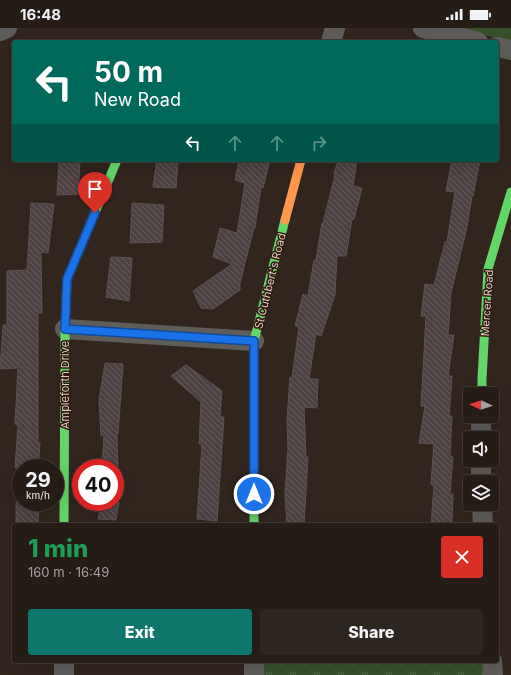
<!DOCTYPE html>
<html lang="en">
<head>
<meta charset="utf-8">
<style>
  :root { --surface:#251c16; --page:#2d251f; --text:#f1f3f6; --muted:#a3a1a1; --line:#423a35; --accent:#0f766e }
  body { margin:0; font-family:Inter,sans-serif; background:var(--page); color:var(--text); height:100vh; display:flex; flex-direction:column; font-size:15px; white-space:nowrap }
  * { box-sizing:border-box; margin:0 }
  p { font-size:13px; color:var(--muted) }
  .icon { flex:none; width:22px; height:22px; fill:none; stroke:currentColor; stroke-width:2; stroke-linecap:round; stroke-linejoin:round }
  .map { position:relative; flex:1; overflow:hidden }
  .side { position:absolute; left:12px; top:495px; width:487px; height:140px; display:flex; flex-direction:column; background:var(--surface); border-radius:4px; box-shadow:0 4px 16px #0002,0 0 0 1px var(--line) }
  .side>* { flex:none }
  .top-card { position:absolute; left:12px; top:12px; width:487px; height:122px; border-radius:4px; box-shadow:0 4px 16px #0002,0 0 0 1px var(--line); background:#00695c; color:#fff; overflow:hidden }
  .needle { width:26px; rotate:274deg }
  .fabs { position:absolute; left:463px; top:359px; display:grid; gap:8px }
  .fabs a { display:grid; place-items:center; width:36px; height:36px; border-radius:4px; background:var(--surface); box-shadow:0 4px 16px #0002,0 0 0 1px var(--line); font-size:20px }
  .speed { position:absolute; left:12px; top:431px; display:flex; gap:8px; font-size:20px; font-weight:700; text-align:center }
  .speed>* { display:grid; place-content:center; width:52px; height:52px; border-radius:50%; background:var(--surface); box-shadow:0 4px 16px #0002,0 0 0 1px var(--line); line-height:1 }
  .speed small { font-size:10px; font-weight:400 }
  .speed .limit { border:6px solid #d22; background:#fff; color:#111 }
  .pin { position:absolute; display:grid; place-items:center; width:34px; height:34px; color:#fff; margin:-41px -17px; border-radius:50% 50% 50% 0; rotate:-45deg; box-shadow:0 0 4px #0007 }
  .pin .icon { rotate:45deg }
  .me { position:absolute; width:44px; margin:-22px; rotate:0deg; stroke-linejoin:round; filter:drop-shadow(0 0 3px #0008) }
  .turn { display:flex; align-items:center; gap:14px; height:84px; padding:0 16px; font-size:18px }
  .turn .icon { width:52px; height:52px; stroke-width:2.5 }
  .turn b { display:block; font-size:28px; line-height:34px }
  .lanes { display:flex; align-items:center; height:38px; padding:0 16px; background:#0003; justify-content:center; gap:20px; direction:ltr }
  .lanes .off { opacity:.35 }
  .round { display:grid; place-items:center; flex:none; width:42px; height:42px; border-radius:4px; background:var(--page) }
  .headline { display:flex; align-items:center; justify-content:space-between; height:68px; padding:0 16px }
  h1 { font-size:24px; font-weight:800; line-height:30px; color:#1e9e55 }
  .button { display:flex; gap:8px; margin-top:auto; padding:8px 16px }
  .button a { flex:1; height:46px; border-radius:4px; background:var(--accent); color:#fff; font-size:16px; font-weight:800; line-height:46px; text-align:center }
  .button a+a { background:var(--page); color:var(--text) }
  .status { display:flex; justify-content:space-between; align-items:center; height:28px; padding:0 20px; background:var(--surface); direction:ltr }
  .status svg { height:11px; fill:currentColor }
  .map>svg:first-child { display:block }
</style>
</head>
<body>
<div class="status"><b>16:48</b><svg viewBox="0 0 49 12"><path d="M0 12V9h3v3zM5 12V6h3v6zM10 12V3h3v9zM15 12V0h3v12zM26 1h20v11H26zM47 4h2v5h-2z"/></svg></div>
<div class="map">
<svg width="511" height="647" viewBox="0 0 511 647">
  <defs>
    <pattern id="park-tufts" width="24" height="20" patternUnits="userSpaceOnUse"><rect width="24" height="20" fill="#38502a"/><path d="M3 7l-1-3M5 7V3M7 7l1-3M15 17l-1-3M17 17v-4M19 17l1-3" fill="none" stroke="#546847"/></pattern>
    <pattern id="building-back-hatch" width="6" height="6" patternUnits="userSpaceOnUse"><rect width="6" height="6" fill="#4c4242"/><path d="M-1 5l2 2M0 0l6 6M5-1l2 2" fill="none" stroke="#655c5c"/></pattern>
  </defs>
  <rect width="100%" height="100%" fill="#31251e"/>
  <!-- green -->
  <path fill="#38502a" d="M 458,0 L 511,0 L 511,14 Z"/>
  <!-- park -->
  <path fill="url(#park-tufts)" d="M 263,633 L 484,633 L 485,647 L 263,647 Z"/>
  <!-- building -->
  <g fill="url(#building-back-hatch)" stroke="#5c5252">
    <path d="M 59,132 L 80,132 L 78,166 L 57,167 Z"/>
    <path d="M 157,132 L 178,132 L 176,160 L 153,159 Z"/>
    <path d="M 239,132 L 270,132 L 263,160 L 261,159 L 255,200 L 254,200 L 240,255 L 240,262 L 213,281 L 201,280 L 193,263 L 232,236 L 213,229 L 220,200 L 237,205 L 245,155 L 235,152 Z"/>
    <path d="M 338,132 L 357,132 L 353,158 L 362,160 L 354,191 L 352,191 L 346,228 L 337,228 L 335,267 L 321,308 L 316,306 L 309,351 L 318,351 L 317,380 L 304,379 L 306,429 L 308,429 L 304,497 L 287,497 L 285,466 L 288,421 L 287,391 L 290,349 L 292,350 L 299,299 L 295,298 L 303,266 L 308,268 L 314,232 L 316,232 L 322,195 L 323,195 L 335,147 L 334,146 Z"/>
    <path d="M 452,132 L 480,132 L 473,168 L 472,168 L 467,199 L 451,265 L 448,307 L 454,307 L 448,348 L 452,348 L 449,388 L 452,388 L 450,428 L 453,429 L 450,466 L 453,466 L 452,495 L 431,497 L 434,457 L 431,456 L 434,416 L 419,415 L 425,378 L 421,378 L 426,288 L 421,288 L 425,256 L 434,257 L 445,214 L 447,214 L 455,164 L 446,163 Z"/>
    <path d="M 31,175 L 54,176 L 48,225 L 41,224 L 42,285 L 38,285 L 38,415 L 40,415 L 38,440 L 15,440 L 18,397 L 15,396 L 18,340 L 0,341 L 3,297 L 7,297 L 7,243 L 27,242 Z"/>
    <path d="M 132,175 L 164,177 L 162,214 L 130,215 Z"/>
    <path d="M 111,229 L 132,230 L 129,273 L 106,269 Z"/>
    <path d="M 105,335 L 123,336 L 118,406 L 117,406 L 118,440 L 102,440 L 104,407 L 101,408 L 99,372 Z"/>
    <path d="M 186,337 L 222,363 L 220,389 L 224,389 L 217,493 L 197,491 L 202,416 L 199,416 L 201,374 L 171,348 Z"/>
    <path d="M 16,474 L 39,474 L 38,497 L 16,497 Z"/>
    <path d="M 101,474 L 119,474 L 116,492 L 98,491 Z"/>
  </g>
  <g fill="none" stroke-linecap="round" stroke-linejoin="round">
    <!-- street -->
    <g stroke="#5f5d5a" stroke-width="20">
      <path d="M 423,0 L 478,14"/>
      <path d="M 0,3 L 7,0"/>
      <path d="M 331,14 L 335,0"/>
      <path d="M 497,19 L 511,22"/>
      <path d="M 65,301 L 254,313"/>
      <path d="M 481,410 L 481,388"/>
      <path d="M 481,454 L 481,432"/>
      <path d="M 482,476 L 483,497"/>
      <path d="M 254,633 L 254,647"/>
      <path d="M 492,633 L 493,647"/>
      <path d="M 64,647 L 64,633"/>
    </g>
    <!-- fast -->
    <g stroke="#63d668" stroke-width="9">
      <path d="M 482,366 L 482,351 L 488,241 L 511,164"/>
      <path d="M 64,497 L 65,301 L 67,251 L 117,132"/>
      <path d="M 254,497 L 254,313 L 285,192"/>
    </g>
    <!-- slow -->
    <path stroke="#ff974d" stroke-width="9" d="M 285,192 L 301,132"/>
  </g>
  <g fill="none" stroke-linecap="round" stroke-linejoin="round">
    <defs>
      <path id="route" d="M 95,185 L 67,251 L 65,301 L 254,313 L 254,466"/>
    </defs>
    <!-- route casing -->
    <use href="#route" stroke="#114b97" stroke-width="10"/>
    <!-- route -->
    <use href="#route" stroke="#1a73e8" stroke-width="7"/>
  </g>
  <g text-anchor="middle" stroke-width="3" stroke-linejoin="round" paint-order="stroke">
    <!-- street labels -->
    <g font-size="11" fill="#decfc7" stroke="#2f190d">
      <text transform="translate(270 253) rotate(-76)" y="4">St Cuthbert's Road</text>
      <text transform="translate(487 275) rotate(-86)" y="4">Mercer Road</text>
      <text transform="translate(65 357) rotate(-90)" y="4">Ampleforth Drive</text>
    </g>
  </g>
</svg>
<div class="fabs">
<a><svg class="needle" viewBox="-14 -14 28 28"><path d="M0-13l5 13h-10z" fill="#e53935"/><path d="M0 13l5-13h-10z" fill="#a3a1a1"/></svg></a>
<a><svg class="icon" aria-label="sound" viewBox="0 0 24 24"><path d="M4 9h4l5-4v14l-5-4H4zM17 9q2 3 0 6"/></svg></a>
<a><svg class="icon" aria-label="layers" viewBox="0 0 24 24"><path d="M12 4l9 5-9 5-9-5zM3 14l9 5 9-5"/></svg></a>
</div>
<div class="speed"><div>29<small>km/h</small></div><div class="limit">40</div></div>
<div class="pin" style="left:95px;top:185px;background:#d93025"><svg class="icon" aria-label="arrive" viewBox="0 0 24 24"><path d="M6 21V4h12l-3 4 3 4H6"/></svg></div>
<svg class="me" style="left:254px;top:466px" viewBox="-20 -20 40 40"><circle r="17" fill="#1a73e8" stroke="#fff" stroke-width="3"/><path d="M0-11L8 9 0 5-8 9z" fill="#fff"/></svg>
<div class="top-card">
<div class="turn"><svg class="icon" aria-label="left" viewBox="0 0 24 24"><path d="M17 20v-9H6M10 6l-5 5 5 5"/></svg><div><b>50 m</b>New Road</div></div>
<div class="lanes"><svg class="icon" aria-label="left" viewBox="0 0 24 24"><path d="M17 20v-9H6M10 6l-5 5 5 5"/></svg><svg class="icon off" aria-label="ahead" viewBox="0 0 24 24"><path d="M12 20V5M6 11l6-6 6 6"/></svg><svg class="icon off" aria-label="ahead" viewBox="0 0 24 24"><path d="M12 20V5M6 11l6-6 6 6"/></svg><svg class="icon off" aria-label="right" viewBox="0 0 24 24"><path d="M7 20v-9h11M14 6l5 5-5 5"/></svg></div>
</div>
<section class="side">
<div class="headline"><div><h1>1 min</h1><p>160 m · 16:49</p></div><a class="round" style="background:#d93025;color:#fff"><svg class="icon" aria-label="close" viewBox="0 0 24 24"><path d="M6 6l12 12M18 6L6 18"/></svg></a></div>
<div class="button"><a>Exit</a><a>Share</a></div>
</section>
</div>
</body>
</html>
